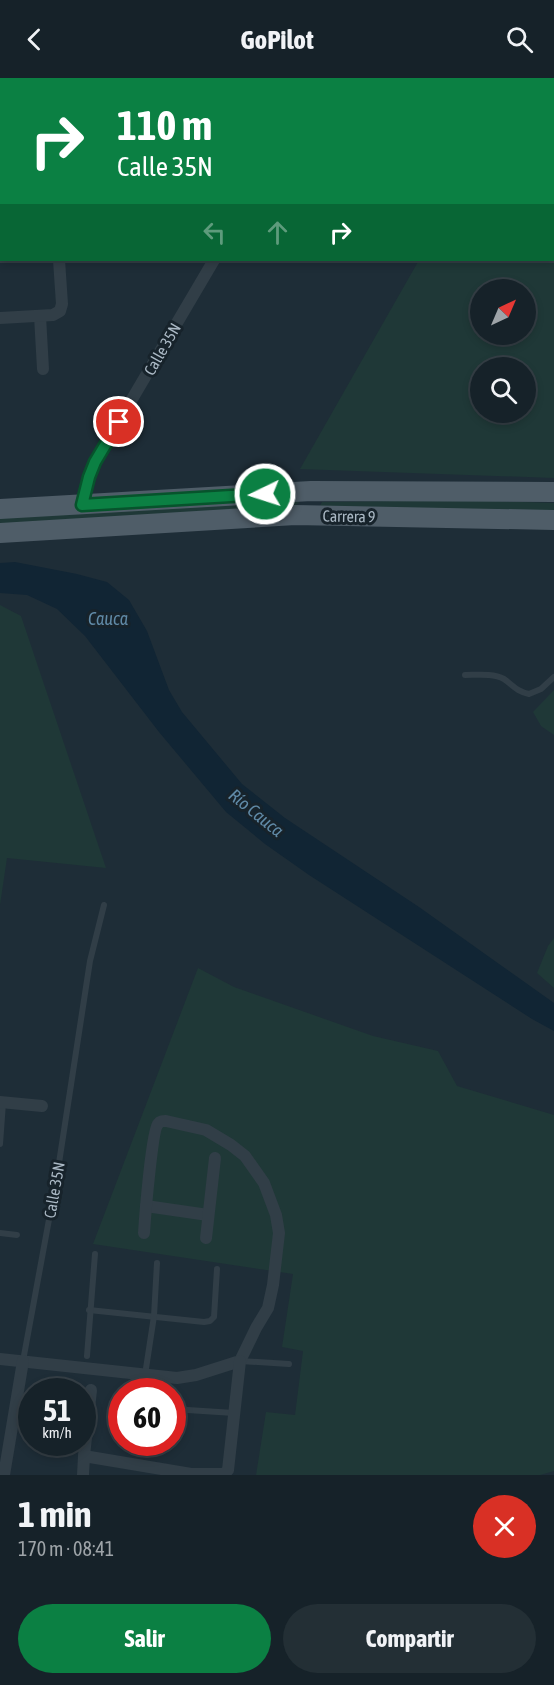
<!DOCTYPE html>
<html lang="es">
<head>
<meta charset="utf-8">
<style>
  :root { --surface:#162229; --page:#232f35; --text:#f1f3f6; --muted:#9ea4a8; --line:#353f46; --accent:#0b8043 }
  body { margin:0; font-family:"Asap Condensed",sans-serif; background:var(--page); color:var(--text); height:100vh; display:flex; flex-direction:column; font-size:22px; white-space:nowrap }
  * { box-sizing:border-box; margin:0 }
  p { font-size:20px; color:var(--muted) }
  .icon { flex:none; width:33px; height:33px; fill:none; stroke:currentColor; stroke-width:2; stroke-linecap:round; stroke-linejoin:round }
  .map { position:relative; height:1397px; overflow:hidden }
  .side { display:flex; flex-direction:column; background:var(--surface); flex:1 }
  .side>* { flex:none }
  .guide { position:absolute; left:0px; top:0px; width:555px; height:183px; box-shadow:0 3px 9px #0003,0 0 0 2px var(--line); background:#0b8043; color:#fff; overflow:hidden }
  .needle { width:39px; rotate:44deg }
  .controls { position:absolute; left:470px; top:201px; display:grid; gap:12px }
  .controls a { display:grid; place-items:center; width:66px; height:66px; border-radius:50%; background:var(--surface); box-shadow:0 3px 9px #0003,0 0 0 2px var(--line); font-size:30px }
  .speed { position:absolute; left:18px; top:1300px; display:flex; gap:12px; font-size:30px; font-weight:700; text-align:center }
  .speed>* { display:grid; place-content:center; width:78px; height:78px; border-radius:50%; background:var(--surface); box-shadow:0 3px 9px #0003,0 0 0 2px var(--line); line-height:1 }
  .speed small { font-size:15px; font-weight:400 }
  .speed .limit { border:9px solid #d22; background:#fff; color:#111 }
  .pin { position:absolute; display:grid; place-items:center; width:51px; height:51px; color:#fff; margin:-26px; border:3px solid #fff; border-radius:50%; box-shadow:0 2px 6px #0007 }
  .me { position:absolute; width:66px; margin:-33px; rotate:266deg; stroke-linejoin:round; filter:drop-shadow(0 0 4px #0008) }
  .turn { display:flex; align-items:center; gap:21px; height:126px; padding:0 18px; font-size:27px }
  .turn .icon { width:78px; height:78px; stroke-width:2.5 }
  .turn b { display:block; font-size:42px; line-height:51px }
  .lanes { display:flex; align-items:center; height:57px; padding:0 18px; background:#0003; justify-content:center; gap:30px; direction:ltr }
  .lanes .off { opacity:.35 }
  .round { display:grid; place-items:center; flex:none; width:63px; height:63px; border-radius:32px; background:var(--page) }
  .headline { display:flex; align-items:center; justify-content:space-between; height:102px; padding:0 18px }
  h1 { font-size:36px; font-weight:700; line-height:45px }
  .cta { display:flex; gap:12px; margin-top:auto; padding:12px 18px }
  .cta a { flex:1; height:69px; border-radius:36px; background:var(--accent); color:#fff; font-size:24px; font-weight:700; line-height:69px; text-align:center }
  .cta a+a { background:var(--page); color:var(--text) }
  header { display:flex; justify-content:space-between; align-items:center; height:78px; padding:0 18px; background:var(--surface); font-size:27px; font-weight:700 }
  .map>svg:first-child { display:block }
</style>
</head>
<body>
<header><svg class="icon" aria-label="back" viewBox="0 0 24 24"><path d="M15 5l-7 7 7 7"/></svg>GoPilot<svg class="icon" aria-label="search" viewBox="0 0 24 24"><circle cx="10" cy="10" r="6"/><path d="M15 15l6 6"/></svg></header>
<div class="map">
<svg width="554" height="1397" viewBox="0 0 554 1397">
  <rect width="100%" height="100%" fill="#1e2d37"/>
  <!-- green -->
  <g fill="#1f3837" fill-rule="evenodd">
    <path d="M 522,0 L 554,0 L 554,400 L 300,391 L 419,182 L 554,182 L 554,2 L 521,1 ZM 480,212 L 525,212 L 525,256 L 480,256 ZM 480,290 L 525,290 L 525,334 L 480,334 Z"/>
    <path d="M 303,420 L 295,428 L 0,447 L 0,438 Z"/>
    <path d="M 460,422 L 554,425 L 554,437 L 318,431 L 322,424 Z"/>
    <path d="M 0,527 L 21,538 L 106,790 L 7,780 L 0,827 Z"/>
    <path d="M 554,612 L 554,657 L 541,648 L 533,634 Z"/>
    <path d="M 554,860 L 554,910 L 537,895 L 548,868 Z"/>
    <path d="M 198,890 L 234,909 L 373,958 L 438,973 L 457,1008 L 554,1037 L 554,1393 L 540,1397 L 256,1397 L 266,1334 L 295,1337 L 303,1273 L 282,1269 L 293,1196 L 93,1166 Z"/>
  </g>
  <!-- water -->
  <path fill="#112534" d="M 15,484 L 77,496 L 107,504 L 129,522 L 147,553 L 169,612 L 182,634 L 242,706 L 285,740 L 419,829 L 554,925 L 554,953 L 532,941 L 309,797 L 265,766 L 226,734 L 159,654 L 85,558 L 57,531 L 27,517 L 0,515 L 0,485 Z"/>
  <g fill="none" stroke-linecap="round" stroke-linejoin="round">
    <!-- service -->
    <g stroke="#313e47" stroke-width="6">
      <path d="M 465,597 C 477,597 493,595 504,601 C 514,608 516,613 529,616 L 541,611 L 554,599"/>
      <path d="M 0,1066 L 3,1025"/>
      <path d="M 0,1155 L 17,1157"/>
      <path d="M 89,1232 L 204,1244 L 210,1243 L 214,1239 L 217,1191"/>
      <path d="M 87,1278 L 95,1176"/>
      <path d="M 23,1283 L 57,1098 L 90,883 L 104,827"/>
      <path d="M 240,1283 L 289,1286"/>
      <path d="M 145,1297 L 154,1238 L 157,1185"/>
      <path d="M 172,1331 L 234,1335"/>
    </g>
    <!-- minor -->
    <g stroke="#313e47" stroke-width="12">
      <path d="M 320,2 L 321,0"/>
      <path d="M 40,238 L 43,291"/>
      <path d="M 0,240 L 53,237 L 60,233 L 62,226 L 59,182"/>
      <path d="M 82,427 L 89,399 L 95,384 L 214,182"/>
      <path d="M 0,1024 L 42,1028"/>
      <path d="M 146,1128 L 208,1137"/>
      <path d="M 206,1160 L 215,1080"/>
      <path d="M 0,1281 L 177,1300 L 196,1297 L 240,1283 L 256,1250 L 268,1230 L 273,1207 L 279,1155 L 276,1137 L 264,1105 L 245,1078 L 231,1067 L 206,1052 L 166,1043 C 162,1043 160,1043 158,1046 C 152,1052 145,1139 144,1155"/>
      <path d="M 84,1378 L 91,1312"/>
      <path d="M 4,1397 L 23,1283"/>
      <path d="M 83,1397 L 84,1378 L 191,1396 L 224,1396 L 228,1392 L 240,1283"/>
    </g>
    <!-- primary -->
    <g stroke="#4f5d68" stroke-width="20">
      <path d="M 0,431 L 311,413 L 554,414"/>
      <path d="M 0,455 L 295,437 L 554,442"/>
    </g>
  </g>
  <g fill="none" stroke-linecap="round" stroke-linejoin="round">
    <defs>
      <path id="route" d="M 119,344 L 95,384 L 89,399 L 82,427 L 265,416"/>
    </defs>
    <!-- route casing -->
    <use href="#route" stroke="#07532c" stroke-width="15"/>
    <!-- route -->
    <use href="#route" stroke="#0b8043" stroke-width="10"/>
  </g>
  <g text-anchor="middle" stroke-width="6" stroke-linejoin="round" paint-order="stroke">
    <!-- street labels -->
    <g font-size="16" fill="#abb9c5" stroke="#17232b">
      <text transform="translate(162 271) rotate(-60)" y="6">Calle 35N</text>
      <text transform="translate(349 438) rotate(1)" y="6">Carrera 9</text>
      <text transform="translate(54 1112) rotate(-80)" y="6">Calle 35N</text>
    </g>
    <!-- water labels -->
    <g font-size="18" font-style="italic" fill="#608aa7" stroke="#17232b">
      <text x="108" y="547">Cauca</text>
      <text transform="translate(256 735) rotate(39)" y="6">Río Cauca</text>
    </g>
  </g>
</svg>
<div class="controls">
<a><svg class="needle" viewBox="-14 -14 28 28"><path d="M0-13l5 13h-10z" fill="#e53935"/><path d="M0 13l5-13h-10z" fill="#9ea4a8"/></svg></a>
<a><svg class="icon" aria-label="search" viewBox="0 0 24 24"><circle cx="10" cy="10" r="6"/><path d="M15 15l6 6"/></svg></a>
</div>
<div class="speed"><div>51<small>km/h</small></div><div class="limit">60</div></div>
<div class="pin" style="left:119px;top:344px;background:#d93025"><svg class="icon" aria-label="arrive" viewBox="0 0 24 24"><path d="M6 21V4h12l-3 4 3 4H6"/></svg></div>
<svg class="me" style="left:265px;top:416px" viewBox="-20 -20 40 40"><circle r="17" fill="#0b8043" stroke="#fff" stroke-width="3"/><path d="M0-11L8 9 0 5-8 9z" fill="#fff"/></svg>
<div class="guide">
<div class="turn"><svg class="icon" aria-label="right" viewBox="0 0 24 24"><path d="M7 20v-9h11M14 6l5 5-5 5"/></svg><div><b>110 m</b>Calle 35N</div></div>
<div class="lanes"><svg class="icon off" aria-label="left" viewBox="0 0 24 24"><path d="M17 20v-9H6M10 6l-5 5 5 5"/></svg><svg class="icon off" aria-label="ahead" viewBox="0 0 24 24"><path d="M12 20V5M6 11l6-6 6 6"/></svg><svg class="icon" aria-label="right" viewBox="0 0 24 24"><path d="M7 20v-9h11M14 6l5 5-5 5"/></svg></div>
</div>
</div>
<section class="side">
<div class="headline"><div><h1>1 min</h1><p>170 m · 08:41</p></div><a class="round" style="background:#d93025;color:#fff"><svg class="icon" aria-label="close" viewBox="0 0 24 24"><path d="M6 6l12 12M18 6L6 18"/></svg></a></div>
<div class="cta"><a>Salir</a><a>Compartir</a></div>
</section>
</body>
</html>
